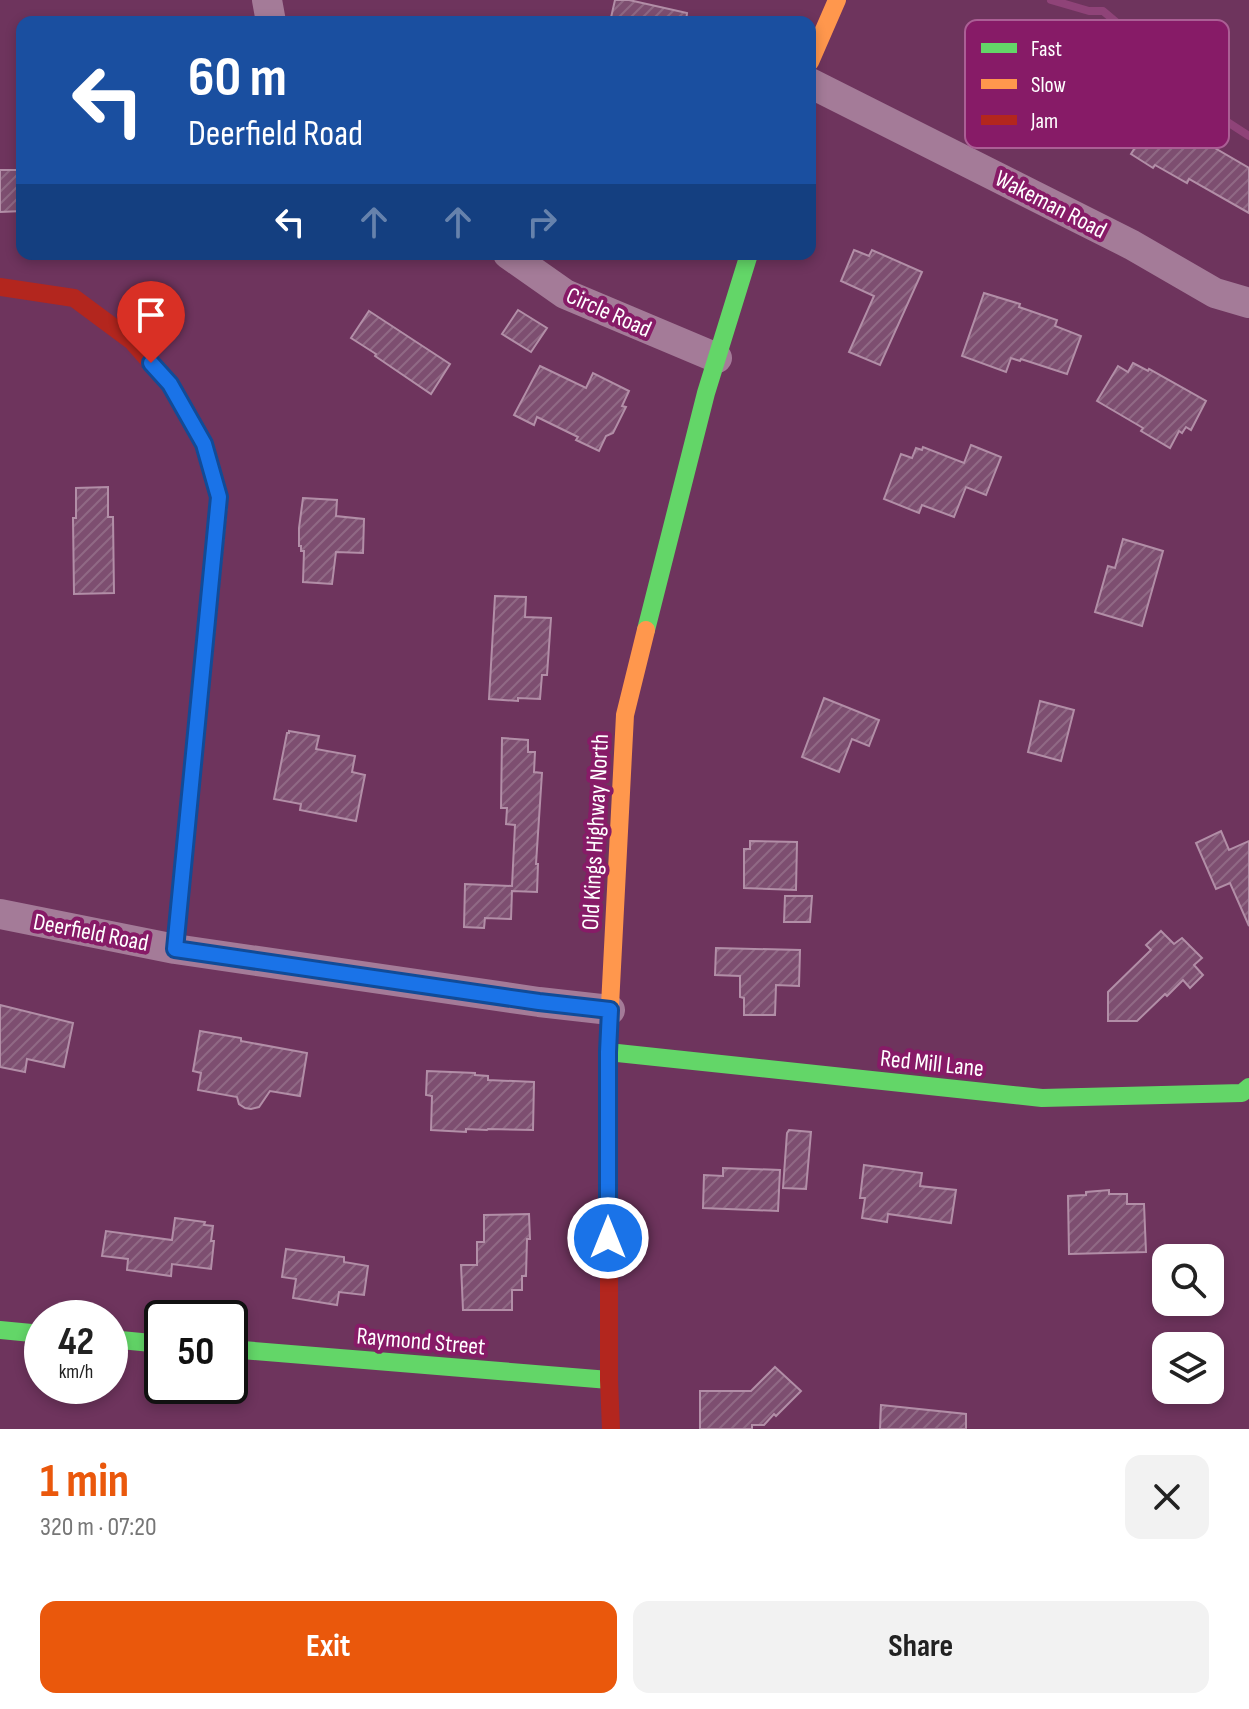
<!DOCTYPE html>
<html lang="en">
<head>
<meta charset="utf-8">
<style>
  :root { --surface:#fff; --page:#f2f2f2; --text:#222; --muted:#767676; --accent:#ea580c }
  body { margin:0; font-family:"Sofia Sans Condensed",sans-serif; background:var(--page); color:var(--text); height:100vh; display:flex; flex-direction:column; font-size:30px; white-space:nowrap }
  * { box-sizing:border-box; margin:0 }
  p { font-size:26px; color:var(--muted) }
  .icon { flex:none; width:44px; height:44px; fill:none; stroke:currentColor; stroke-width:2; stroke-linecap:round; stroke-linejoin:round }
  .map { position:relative; height:1429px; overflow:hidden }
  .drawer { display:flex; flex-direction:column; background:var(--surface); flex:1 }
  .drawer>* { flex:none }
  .top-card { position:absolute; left:16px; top:16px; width:800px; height:244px; border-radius:16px; box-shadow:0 4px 12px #0003; background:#1a4fa0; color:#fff; overflow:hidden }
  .buttons { position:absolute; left:1152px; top:1244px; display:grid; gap:16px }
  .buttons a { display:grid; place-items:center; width:72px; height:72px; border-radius:16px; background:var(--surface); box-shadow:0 4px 12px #0003; font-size:40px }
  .speed { position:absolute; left:24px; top:1300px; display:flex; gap:16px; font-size:40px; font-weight:700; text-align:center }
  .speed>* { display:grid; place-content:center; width:104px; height:104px; border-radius:50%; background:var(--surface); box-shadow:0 4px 12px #0003; line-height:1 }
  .speed small { font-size:20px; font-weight:400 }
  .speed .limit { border:4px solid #111; border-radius:12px; background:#fff; color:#111 }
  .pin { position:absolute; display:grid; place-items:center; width:68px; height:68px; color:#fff; margin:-82px -34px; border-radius:50% 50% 50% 0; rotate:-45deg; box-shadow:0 0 8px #0007 }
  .pin .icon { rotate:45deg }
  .me { position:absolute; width:88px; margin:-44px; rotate:0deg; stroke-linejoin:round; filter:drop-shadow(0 0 6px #0008) }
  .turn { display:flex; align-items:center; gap:28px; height:168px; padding:0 40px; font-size:36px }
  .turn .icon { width:104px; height:104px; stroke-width:2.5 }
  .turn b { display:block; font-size:56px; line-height:68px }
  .lanes { display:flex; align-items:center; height:76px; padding:0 40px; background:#0003; justify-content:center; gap:40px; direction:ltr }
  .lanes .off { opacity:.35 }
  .round { display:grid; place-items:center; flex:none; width:84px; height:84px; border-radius:16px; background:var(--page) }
  .head { display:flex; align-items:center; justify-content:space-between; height:136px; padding:0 40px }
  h1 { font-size:48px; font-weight:700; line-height:60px; color:var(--accent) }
  .cta { display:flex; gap:16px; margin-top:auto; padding:16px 40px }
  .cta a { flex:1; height:92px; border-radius:16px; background:var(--accent); color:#fff; font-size:32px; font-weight:700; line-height:92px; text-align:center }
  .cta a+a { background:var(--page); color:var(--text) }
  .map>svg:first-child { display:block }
</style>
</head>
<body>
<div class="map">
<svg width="1249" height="1429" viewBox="0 0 1249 1429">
  <defs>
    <pattern id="building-hatch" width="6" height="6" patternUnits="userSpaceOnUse" patternTransform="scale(2)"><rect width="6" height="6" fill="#7d4e70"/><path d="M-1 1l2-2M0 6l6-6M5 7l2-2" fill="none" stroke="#906985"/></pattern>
  </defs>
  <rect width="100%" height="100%" fill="#6e345d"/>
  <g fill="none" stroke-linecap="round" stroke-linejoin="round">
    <!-- stream -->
    <path stroke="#8f4378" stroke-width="8" d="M 1051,0 L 1089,11 L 1103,11 L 1122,27 L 1132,40 L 1133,46 L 1172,86 L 1249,136"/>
  </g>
  <!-- building -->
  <g fill="url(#building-hatch)" stroke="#b28ea7" stroke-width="2">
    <path d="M 615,0 L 629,0 L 687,13 L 686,22 L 610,22 Z"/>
    <path d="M 1177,126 L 1249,168 L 1249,213 L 1189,179 L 1187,183 L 1155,165 L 1153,168 L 1131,154 L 1146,130 L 1168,143 Z"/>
    <path d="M 0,170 L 22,170 L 22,211 L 0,212 Z"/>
    <path d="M 854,250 L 869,256 L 872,250 L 922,272 L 880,365 L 849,352 L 874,296 L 841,281 Z"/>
    <path d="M 984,293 L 1020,304 L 1019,307 L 1057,320 L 1055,326 L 1081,336 L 1067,374 L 1021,359 L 1020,361 L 1011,358 L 1006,372 L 962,356 Z"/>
    <path d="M 518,310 L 547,328 L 531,352 L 502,334 Z"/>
    <path d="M 369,311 L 450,364 L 431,394 L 375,356 L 376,354 L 351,338 Z"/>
    <path d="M 1133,363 L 1148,371 L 1149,369 L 1206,401 L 1191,430 L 1186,427 L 1182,433 L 1179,431 L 1170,448 L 1141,431 L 1143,428 L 1097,401 L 1118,366 L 1128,372 Z"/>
    <path d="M 540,366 L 586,388 L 593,373 L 629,391 L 622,406 L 626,407 L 613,433 L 606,436 L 599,451 L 576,440 L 578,437 L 537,417 L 534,425 L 514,415 Z"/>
    <path d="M 971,445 L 1001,457 L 986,495 L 966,487 L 954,517 L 922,505 L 919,513 L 884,499 L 901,454 L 912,458 L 916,448 L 922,450 L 923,447 L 964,463 Z"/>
    <path d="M 108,487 L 108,517 L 113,517 L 114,593 L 74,594 L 73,518 L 76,518 L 76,488 Z"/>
    <path d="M 303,498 L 337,500 L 336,516 L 364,519 L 363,553 L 336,552 L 332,584 L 303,582 L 304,551 L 301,551 L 301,546 L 299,546 L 299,528 Z"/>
    <path d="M 1123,539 L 1163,551 L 1142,626 L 1095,612 L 1108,566 L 1115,568 Z"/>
    <path d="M 495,596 L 526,597 L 525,617 L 551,618 L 547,675 L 542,675 L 540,699 L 518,698 L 518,701 L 489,699 Z"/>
    <path d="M 824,698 L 879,720 L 869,746 L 852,739 L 839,772 L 802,757 Z"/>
    <path d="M 1040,701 L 1074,710 L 1061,761 L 1028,752 Z"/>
    <path d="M 289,731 L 319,736 L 316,749 L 355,756 L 352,772 L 365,775 L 356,821 L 300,810 L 301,804 L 274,799 L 287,733 L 289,733 Z"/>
    <path d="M 502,738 L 528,740 L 528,752 L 535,752 L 534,772 L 542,773 L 536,864 L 538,864 L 537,892 L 512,891 L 511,919 L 485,918 L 484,928 L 464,927 L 465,884 L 512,886 L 515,825 L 506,824 L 507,808 L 501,808 Z"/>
    <path d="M 1221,831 L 1229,850 L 1249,841 L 1249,926 L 1230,883 L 1216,889 L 1196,843 Z"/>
    <path d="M 750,841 L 797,842 L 796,890 L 744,888 L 744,849 L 750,849 Z"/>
    <path d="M 785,896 L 812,896 L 810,922 L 784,922 Z"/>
    <path d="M 1161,931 L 1174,944 L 1182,938 L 1202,958 L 1194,965 L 1203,975 L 1190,988 L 1183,980 L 1167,996 L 1165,994 L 1137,1021 L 1108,1021 L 1108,992 L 1151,950 L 1146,945 Z"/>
    <path d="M 716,948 L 800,950 L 799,986 L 776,985 L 775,1015 L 744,1015 L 744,998 L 740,997 L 740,976 L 715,975 Z"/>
    <path d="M 0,1005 L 73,1023 L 64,1067 L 27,1059 L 25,1072 L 0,1067 Z"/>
    <path d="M 200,1031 L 241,1038 L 241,1041 L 307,1053 L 300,1096 L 270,1091 L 259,1107 L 251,1109 L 245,1108 L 239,1104 L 237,1097 L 198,1090 L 201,1073 L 193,1071 Z"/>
    <path d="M 427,1071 L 475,1073 L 475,1075 L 488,1076 L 488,1080 L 534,1082 L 533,1130 L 488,1129 L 487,1130 L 466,1129 L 466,1132 L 431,1130 L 432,1096 L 426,1095 Z"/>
    <path d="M 789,1130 L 811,1132 L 806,1189 L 783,1188 L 787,1133 Z"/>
    <path d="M 864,1165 L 922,1173 L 920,1186 L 956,1190 L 951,1223 L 888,1214 L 887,1222 L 862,1218 L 865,1198 L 860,1198 Z"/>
    <path d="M 723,1168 L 780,1170 L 778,1211 L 703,1208 L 704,1175 L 723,1176 Z"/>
    <path d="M 1109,1190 L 1109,1194 L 1127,1194 L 1127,1204 L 1144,1204 L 1146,1252 L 1069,1254 L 1068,1196 L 1086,1195 L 1086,1192 Z"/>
    <path d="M 529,1214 L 530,1239 L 527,1239 L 526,1276 L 522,1276 L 522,1290 L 512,1290 L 512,1310 L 463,1310 L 461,1265 L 477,1265 L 477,1242 L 484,1242 L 484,1215 Z"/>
    <path d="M 175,1218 L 205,1222 L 204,1225 L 213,1226 L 211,1241 L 214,1241 L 211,1269 L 172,1264 L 171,1276 L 127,1270 L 128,1259 L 102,1256 L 106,1231 L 172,1240 Z"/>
    <path d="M 286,1249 L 344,1257 L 344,1262 L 368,1266 L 364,1295 L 339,1292 L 337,1305 L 293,1298 L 296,1279 L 282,1277 Z"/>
    <path d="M 775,1367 L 801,1391 L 776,1416 L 774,1414 L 764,1425 L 752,1425 L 752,1429 L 700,1429 L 700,1391 L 751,1391 Z"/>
    <path d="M 881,1405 L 966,1414 L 966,1429 L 880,1429 Z"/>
  </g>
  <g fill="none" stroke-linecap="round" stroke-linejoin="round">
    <!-- street -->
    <g stroke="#a47b98" stroke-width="30">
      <path d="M 267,0 L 271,22"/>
      <path d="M 810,83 L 1132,245 L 1215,293 L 1249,303"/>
      <path d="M 508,254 L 565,294 L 717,358"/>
      <path d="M 0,914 L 175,949 L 539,1002 L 610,1010"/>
    </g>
    <!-- fast -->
    <g stroke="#63d668" stroke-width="18">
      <path d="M 646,630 L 706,393 L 749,254"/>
      <path d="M 175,949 L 219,501"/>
      <path d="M 608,1052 L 1042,1098 L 1242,1093 L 1249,1087"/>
      <path d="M 0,1330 L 42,1334"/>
      <path d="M 110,1339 L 162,1344"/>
      <path d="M 230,1349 L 609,1380"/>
    </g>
    <!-- slow -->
    <g stroke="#ff974d" stroke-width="18">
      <path d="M 810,62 L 837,0"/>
      <path d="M 609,1025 L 625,715 L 646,630"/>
    </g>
    <!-- jam -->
    <g stroke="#b3261e" stroke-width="18">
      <path d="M 0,287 L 74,298 L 132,341 L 170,384 L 204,444 L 219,497 L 219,501"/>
      <path d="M 609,1025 L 609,1380 L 611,1429"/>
    </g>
  </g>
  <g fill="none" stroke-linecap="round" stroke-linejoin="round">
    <defs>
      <path id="route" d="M 151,363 L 170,384 L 204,444 L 219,497 L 175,949 L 539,1002 L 610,1010 L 608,1052 L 608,1238"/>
    </defs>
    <!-- route casing -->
    <use href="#route" stroke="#114b97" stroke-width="20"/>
    <!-- route -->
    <use href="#route" stroke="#1a73e8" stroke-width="14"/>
  </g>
  <g text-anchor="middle" stroke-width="8" stroke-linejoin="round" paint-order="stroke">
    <!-- street labels -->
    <g font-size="24" fill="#fff" stroke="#871b67">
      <text transform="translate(1051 204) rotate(27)" y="8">Wakeman Road</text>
      <text transform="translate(609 312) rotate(24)" y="8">Circle Road</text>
      <text transform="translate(595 832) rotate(-87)" y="8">Old Kings Highway North</text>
      <text transform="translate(91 932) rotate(11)" y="8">Deerfield Road</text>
      <text transform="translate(932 1063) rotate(6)" y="8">Red Mill Lane</text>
      <text transform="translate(421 1341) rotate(5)" y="8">Raymond Street</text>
    </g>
  </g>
  <!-- legend -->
  <rect x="965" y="20" width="264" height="128" rx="12" fill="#871b67" stroke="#ab5f95" stroke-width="2"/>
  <rect x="981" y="43" width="36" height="10" fill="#63d668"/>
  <rect x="981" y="79" width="36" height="10" fill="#ff974d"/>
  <rect x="981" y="115" width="36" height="10" fill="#b3261e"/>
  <g font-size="22" fill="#fff">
    <text x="1031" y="56">Fast</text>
    <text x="1031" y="92">Slow</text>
    <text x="1031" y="128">Jam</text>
  </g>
</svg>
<div class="buttons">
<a><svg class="icon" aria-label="search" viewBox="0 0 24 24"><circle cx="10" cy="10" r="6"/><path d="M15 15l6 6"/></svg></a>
<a><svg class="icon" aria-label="layers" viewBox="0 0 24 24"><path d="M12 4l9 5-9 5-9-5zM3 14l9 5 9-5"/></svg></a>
</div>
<div class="speed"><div>42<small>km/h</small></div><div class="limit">50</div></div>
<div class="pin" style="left:151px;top:363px;background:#d93025"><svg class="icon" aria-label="arrive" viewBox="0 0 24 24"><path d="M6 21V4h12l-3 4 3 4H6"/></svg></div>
<svg class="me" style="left:608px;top:1238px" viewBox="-20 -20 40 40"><circle r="17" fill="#1a73e8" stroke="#fff" stroke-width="3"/><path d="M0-11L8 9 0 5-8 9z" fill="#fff"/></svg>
<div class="top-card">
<div class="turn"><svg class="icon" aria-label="left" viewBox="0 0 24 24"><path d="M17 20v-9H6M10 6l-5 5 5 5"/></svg><div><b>60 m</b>Deerfield Road</div></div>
<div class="lanes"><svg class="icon" aria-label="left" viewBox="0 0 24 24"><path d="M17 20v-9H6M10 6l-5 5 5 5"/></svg><svg class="icon off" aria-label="ahead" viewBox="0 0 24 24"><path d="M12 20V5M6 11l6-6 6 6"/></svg><svg class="icon off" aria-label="ahead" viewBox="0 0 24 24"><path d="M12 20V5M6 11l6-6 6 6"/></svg><svg class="icon off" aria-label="right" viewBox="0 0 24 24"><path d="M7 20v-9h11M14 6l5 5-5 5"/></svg></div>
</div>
</div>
<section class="drawer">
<div class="head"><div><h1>1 min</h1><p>320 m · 07:20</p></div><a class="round"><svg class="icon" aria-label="close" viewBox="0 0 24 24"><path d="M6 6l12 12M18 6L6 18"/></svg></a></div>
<div class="cta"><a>Exit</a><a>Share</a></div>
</section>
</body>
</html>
